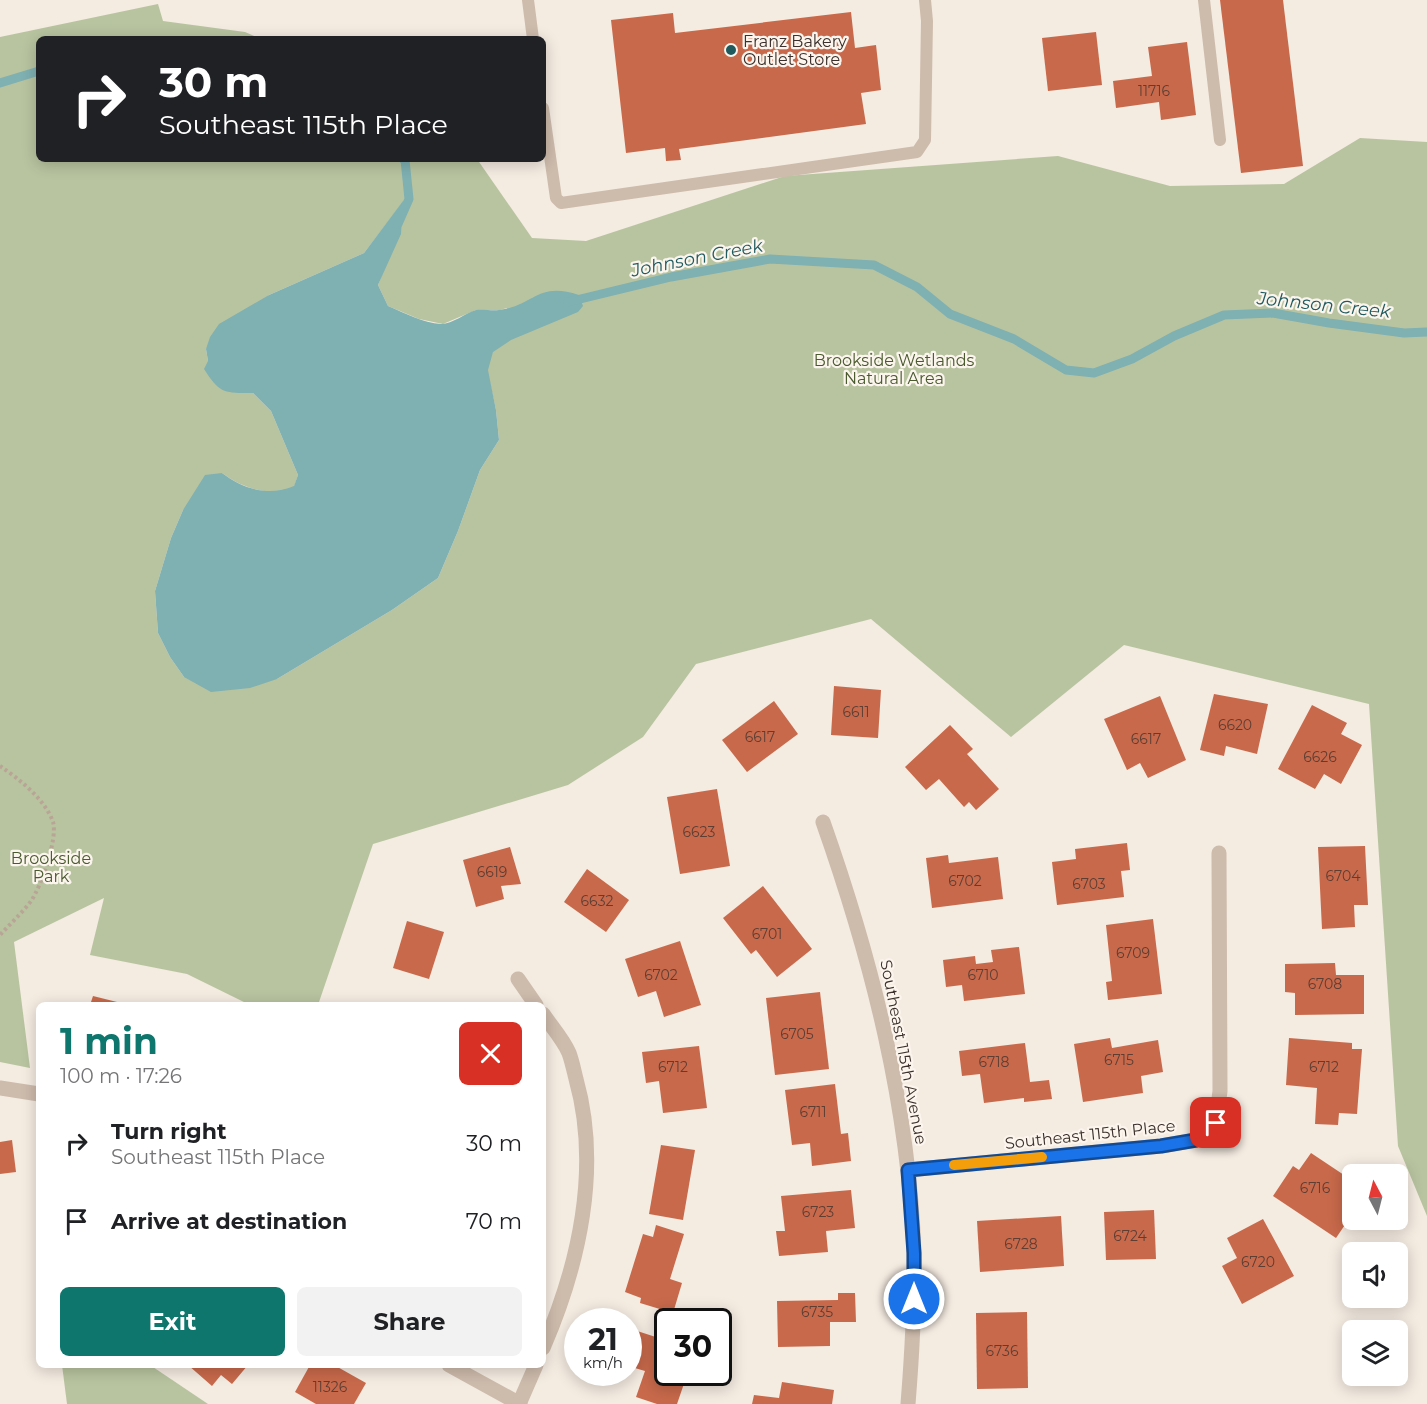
<!DOCTYPE html>
<html lang="en">
<head>
<meta charset="utf-8">
<style>
  :root { --surface:#fff; --page:#f2f2f2; --text:#202124; --muted:#757577; --accent:#0f766e }
  body { margin:0; font-family:Montserrat,sans-serif; background:var(--page); color:var(--text); height:100vh; display:flex; flex-direction:column; font-size:22px; white-space:nowrap }
  * { box-sizing:border-box; margin:0 }
  p { font-size:20px; color:var(--muted) }
  .icon { flex:none; width:33px; height:33px; fill:none; stroke:currentColor; stroke-width:2; stroke-linecap:round; stroke-linejoin:round }
  .map { position:relative; flex:1; overflow:hidden }
  .panel { position:absolute; left:36px; top:1002px; width:510px; height:366px; display:flex; flex-direction:column; background:var(--surface); border-radius:9px; box-shadow:0 3px 15px #0003 }
  .panel>* { flex:none }
  .banner { position:absolute; left:36px; top:36px; width:510px; height:126px; border-radius:9px; box-shadow:0 3px 15px #0003; background:#202124; color:#fff; overflow:hidden }
  .needle { width:39px; rotate:353deg }
  .controls { position:absolute; left:1342px; top:1164px; display:grid; gap:12px }
  .controls a { display:grid; place-items:center; width:66px; height:66px; border-radius:9px; background:var(--surface); box-shadow:0 3px 15px #0003; font-size:30px }
  .speed { position:absolute; left:564px; top:1308px; display:flex; gap:12px; font-size:30px; font-weight:700; text-align:center }
  .speed>* { display:grid; place-content:center; width:78px; height:78px; border-radius:50%; background:var(--surface); box-shadow:0 3px 15px #0003; line-height:1 }
  .speed small { font-size:15px; font-weight:400 }
  .speed .limit { border:3px solid #111; border-radius:9px; background:#fff; color:#111 }
  .pin { position:absolute; display:grid; place-items:center; width:51px; height:51px; color:#fff; margin:-26px; border-radius:12px; box-shadow:0 3px 9px #0006 }
  .me { position:absolute; width:66px; margin:-33px; rotate:0deg; stroke-linejoin:round; filter:drop-shadow(0 0 4px #0008) }
  .turn { display:flex; align-items:center; gap:21px; height:126px; padding:0 24px; font-size:27px }
  .turn .icon { width:78px; height:78px; stroke-width:2.5 }
  .turn b { display:block; font-size:42px; line-height:51px }
  .round { display:grid; place-items:center; flex:none; width:63px; height:63px; border-radius:9px; background:var(--page) }
  .head { display:flex; align-items:center; justify-content:space-between; height:102px; padding:0 24px }
  h1 { font-size:36px; font-weight:700; line-height:45px; color:var(--accent) }
  .primary-button { display:flex; gap:12px; margin-top:auto; padding:12px 24px }
  .primary-button a { flex:1; height:69px; border-radius:9px; background:var(--accent); color:#fff; font-size:24px; font-weight:700; line-height:69px; text-align:center }
  .primary-button a+a { background:var(--page); color:var(--text) }
  ul { padding:0; list-style:none }
  li { display:flex; align-items:center; gap:18px; height:78px; padding:0 24px }
  li div { flex:1 }
  li b { display:block; font-size:22px }
  li em { font-style:normal }
  .map>svg:first-child { display:block }
</style>
</head>
<body>
<div class="map">
<svg width="1427" height="1404" viewBox="0 0 1427 1404">
  <rect width="100%" height="100%" fill="#f4ebe1"/>
  <!-- green -->
  <g fill="#b8c4a0" fill-rule="evenodd">
    <path d="M 158,4 L 163,21 L 245,32 L 261,39 L 39,39 L 39,159 L 477,159 L 532,238 L 586,241 L 785,176 L 1058,156 L 1170,186 L 1284,184 L 1360,138 L 1427,142 L 1427,1216 L 1398,1146 L 1369,704 L 1124,645 L 1011,737 L 871,619 L 696,664 L 643,737 L 568,785 L 373,844 L 318,1005 L 250,1005 L 187,974 L 90,955 L 104,898 L 14,942 L 30,1068 L 0,1062 L 0,37 ZM 403,202 L 386,265 L 378,285 L 388,306 L 419,319 L 443,324 L 476,310 L 500,310 L 507,308 L 487,369 L 496,410 L 499,440 L 480,470 L 458,531 L 438,578 L 392,610 L 277,679 L 184,677 L 170,657 L 158,633 L 155,591 L 171,538 L 183,510 L 222,473 C 244,489 269,497 294,487 L 298,475 L 271,411 L 253,393 L 208,361 L 206,349 L 269,295 L 364,253 Z"/>
    <path d="M 62,1365 L 150,1365 L 208,1404 L 67,1404 Z"/>
  </g>
  <!-- water -->
  <path fill="#7fb0b2" d="M 403,201 L 401,234 L 378,285 L 388,306 C 405,313 423,323 441,324 C 453,324 465,313 476,310 C 483,309 492,311 499,310 C 534,306 537,281 579,295 L 583,306 L 578,312 L 511,340 L 493,352 L 488,370 L 496,410 L 499,440 L 480,470 L 458,531 L 438,578 L 392,610 L 277,679 L 250,688 L 211,692 L 184,677 L 170,657 L 158,633 L 155,591 L 171,538 L 183,510 L 205,475 L 222,473 C 243,489 269,497 294,486 L 298,475 L 271,411 L 253,393 C 224,393 220,394 204,369 L 208,361 L 206,349 L 210,337 L 219,324 L 269,295 L 364,253 Z"/>
  <g fill="none" stroke-linecap="round" stroke-linejoin="round">
    <!-- stream -->
    <g stroke="#7fb0b2" stroke-width="9">
      <path d="M 0,83 L 39,71"/>
      <path d="M 398,224 L 409,199 L 405,160 L 403,159"/>
      <path d="M 568,302 L 671,277 L 770,259 L 874,265 L 917,287 L 950,314 L 1014,339 L 1066,370 L 1094,373 L 1132,359 L 1174,336 L 1224,315 L 1273,313 L 1329,323 L 1404,333 L 1427,332"/>
    </g>
  </g>
  <!-- building -->
  <g fill="#c8694b">
    <path d="M 1220,0 L 1283,0 L 1303,166 L 1241,173 Z"/>
    <path d="M 851,12 L 855,48 L 876,45 L 881,90 L 861,93 L 866,124 L 679,149 L 681,160 L 666,161 L 665,148 L 626,153 L 611,20 L 673,13 L 675,33 Z"/>
    <path d="M 1096,32 L 1102,85 L 1048,91 L 1042,38 Z"/>
    <path d="M 1187,42 L 1196,115 L 1161,120 L 1159,102 L 1116,108 L 1113,81 L 1152,76 L 1148,47 Z"/>
    <path d="M 834,686 L 881,690 L 878,738 L 831,735 Z"/>
    <path d="M 1214,694 L 1268,704 L 1257,754 L 1226,746 L 1224,756 L 1200,750 Z"/>
    <path d="M 1160,696 L 1186,760 L 1148,778 L 1140,763 L 1127,770 L 1104,719 Z"/>
    <path d="M 774,701 L 798,734 L 747,772 L 722,740 Z"/>
    <path d="M 1312,705 L 1347,723 L 1341,734 L 1362,745 L 1341,784 L 1324,774 L 1315,789 L 1278,769 Z"/>
    <path d="M 950,725 L 973,749 L 967,754 L 999,789 L 976,810 L 969,802 L 964,807 L 939,779 L 926,790 L 905,767 Z"/>
    <path d="M 717,789 L 730,866 L 680,874 L 667,797 Z"/>
    <path d="M 1127,843 L 1130,870 L 1121,871 L 1124,897 L 1057,905 L 1052,862 L 1076,859 L 1075,849 Z"/>
    <path d="M 1365,846 L 1368,905 L 1354,905 L 1355,927 L 1322,929 L 1318,847 Z"/>
    <path d="M 510,847 L 521,884 L 501,886 L 504,899 L 476,907 L 463,860 Z"/>
    <path d="M 948,855 L 949,863 L 998,857 L 1003,899 L 932,908 L 926,858 Z"/>
    <path d="M 587,869 L 629,900 L 606,932 L 564,902 Z"/>
    <path d="M 763,886 L 812,949 L 777,977 L 756,950 L 751,954 L 723,918 Z"/>
    <path d="M 1153,919 L 1162,994 L 1108,1000 L 1106,982 L 1112,981 L 1106,925 Z"/>
    <path d="M 407,921 L 444,932 L 429,979 L 393,968 Z"/>
    <path d="M 680,941 L 701,1005 L 664,1017 L 656,991 L 638,997 L 625,959 Z"/>
    <path d="M 1019,947 L 1025,994 L 964,1001 L 962,985 L 946,987 L 943,960 L 975,956 L 976,964 L 993,962 L 991,950 Z"/>
    <path d="M 1335,963 L 1336,975 L 1364,975 L 1364,1014 L 1295,1015 L 1295,993 L 1285,992 L 1285,964 Z"/>
    <path d="M 820,992 L 829,1069 L 775,1075 L 766,998 Z"/>
    <path d="M 93,996 L 125,1004 L 125,1005 L 90,1005 Z"/>
    <path d="M 1110,1038 L 1112,1048 L 1158,1040 L 1163,1072 L 1141,1076 L 1143,1093 L 1083,1102 L 1074,1044 Z"/>
    <path d="M 1289,1038 L 1352,1043 L 1352,1049 L 1362,1049 L 1357,1114 L 1339,1113 L 1338,1125 L 1315,1124 L 1317,1088 L 1286,1085 Z"/>
    <path d="M 1025,1043 L 1030,1082 L 1049,1080 L 1052,1099 L 1024,1102 L 1024,1098 L 984,1103 L 980,1074 L 962,1076 L 959,1051 Z"/>
    <path d="M 699,1046 L 707,1108 L 663,1113 L 659,1081 L 646,1083 L 642,1052 Z"/>
    <path d="M 835,1084 L 841,1134 L 848,1133 L 851,1161 L 812,1166 L 810,1143 L 792,1145 L 785,1090 Z"/>
    <path d="M 12,1140 L 16,1172 L 0,1174 L 0,1142 Z"/>
    <path d="M 661,1145 L 695,1150 L 683,1220 L 649,1214 Z"/>
    <path d="M 1311,1153 L 1353,1181 L 1353,1213 L 1336,1238 L 1273,1196 L 1293,1166 L 1299,1170 Z"/>
    <path d="M 851,1190 L 855,1228 L 826,1231 L 828,1252 L 779,1256 L 776,1231 L 785,1231 L 781,1196 Z"/>
    <path d="M 1154,1210 L 1156,1259 L 1106,1260 L 1104,1212 Z"/>
    <path d="M 1061,1216 L 1064,1266 L 980,1272 L 977,1221 Z"/>
    <path d="M 1263,1219 L 1294,1276 L 1242,1304 L 1222,1266 L 1237,1258 L 1227,1238 Z"/>
    <path d="M 656,1225 L 684,1234 L 670,1279 L 682,1283 L 673,1313 L 640,1303 L 641,1298 L 625,1292 L 643,1234 L 653,1237 Z"/>
    <path d="M 838,1293 L 855,1293 L 856,1322 L 830,1322 L 830,1346 L 778,1347 L 777,1301 L 838,1300 Z"/>
    <path d="M 1027,1312 L 1028,1388 L 977,1389 L 976,1313 Z"/>
    <path d="M 628,1328 L 668,1341 L 668,1372 L 688,1372 L 677,1404 L 657,1404 L 636,1397 L 645,1371 L 628,1366 Z"/>
    <path d="M 188,1365 L 248,1365 L 232,1384 L 221,1375 L 212,1386 Z"/>
    <path d="M 310,1365 L 334,1365 L 366,1383 L 354,1404 L 316,1404 L 295,1392 Z"/>
    <path d="M 782,1382 L 834,1390 L 832,1404 L 752,1404 L 754,1395 L 779,1398 Z"/>
  </g>
  <g fill="none" stroke-linecap="round" stroke-linejoin="round">
    <!-- path -->
    <path stroke="#b9a596" stroke-width="4" stroke-dasharray="3 3" stroke-linecap="butt" d="M 0,766 C 19,779 45,799 53,822 C 58,838 41,887 31,901 C 22,913 10,924 0,935"/>
    <!-- service -->
    <g stroke="#cdbbac" stroke-width="12">
      <path d="M 528,0 L 533,39"/>
      <path d="M 1204,0 L 1220,140"/>
      <path d="M 543,108 L 556,198 L 561,203 L 917,152 L 925,140 L 927,21 L 925,0"/>
    </g>
    <!-- minor -->
    <g stroke="#cdbbac" stroke-width="15">
      <path d="M 823,822 C 872,961 909,1106 914,1254 C 915,1304 912,1354 908,1404"/>
      <path d="M 518,979 L 536,1005"/>
      <path d="M 543,1014 C 551,1026 563,1039 569,1053 C 572,1061 574,1071 576,1079 C 601,1168 579,1265 543,1348"/>
      <path d="M 0,1088 L 39,1094"/>
      <path d="M 908,1170 L 1161,1146 L 1196,1140 L 1216,1123 L 1220,1091 L 1219,853"/>
      <path d="M 449,1365 L 520,1404"/>
      <path d="M 519,1404 L 536,1365"/>
    </g>
  </g>
  <g fill="none" stroke-linecap="round" stroke-linejoin="round">
    <defs>
      <path id="route" d="M 914,1299 L 914,1253 L 908,1170 L 1161,1146 L 1196,1140 L 1216,1123"/>
    </defs>
    <!-- route casing -->
    <use href="#route" stroke="#114b97" stroke-width="15"/>
    <!-- route -->
    <use href="#route" stroke="#1a73e8" stroke-width="10"/>
    <!-- slow -->
    <path stroke="#f59e0b" stroke-width="10" d="M 954,1165 L 1042,1157"/>
  </g>
  <!-- markers -->
  <circle fill="#1f5a5e" stroke="#fbf5ee" stroke-width="2" cx="731" cy="50" r="6"/>
  <g text-anchor="middle" stroke-width="4.5" stroke-linejoin="round" paint-order="stroke">
    <!-- number labels -->
    <g font-size="14" fill="#5e3e33">
      <text x="1154" y="96">11716</text>
      <text x="856" y="717">6611</text>
      <text x="1235" y="730">6620</text>
      <text x="760" y="742">6617</text>
      <text x="1146" y="744">6617</text>
      <text x="1320" y="762">6626</text>
      <text x="699" y="837">6623</text>
      <text x="492" y="877">6619</text>
      <text x="1343" y="881">6704</text>
      <text x="965" y="886">6702</text>
      <text x="1089" y="889">6703</text>
      <text x="597" y="906">6632</text>
      <text x="767" y="939">6701</text>
      <text x="1133" y="958">6709</text>
      <text x="661" y="980">6702</text>
      <text x="983" y="980">6710</text>
      <text x="1325" y="989">6708</text>
      <text x="797" y="1039">6705</text>
      <text x="1119" y="1065">6715</text>
      <text x="994" y="1067">6718</text>
      <text x="673" y="1072">6712</text>
      <text x="1324" y="1072">6712</text>
      <text x="813" y="1117">6711</text>
      <text x="1315" y="1193">6716</text>
      <text x="818" y="1217">6723</text>
      <text x="1130" y="1241">6724</text>
      <text x="1021" y="1249">6728</text>
      <text x="1258" y="1267">6720</text>
      <text x="817" y="1317">6735</text>
      <text x="1002" y="1356">6736</text>
      <text x="330" y="1392">11326</text>
    </g>
    <!-- poi labels -->
    <g font-size="16" fill="#3b302b" stroke="#fbf5ee" text-anchor="start">
      <text x="743" y="47">Franz Bakery<tspan x="743" dy="18">Outlet Store</tspan></text>
    </g>
    <!-- park labels -->
    <g font-size="16" fill="#4a5a2e" stroke="#fbf5ee">
      <text x="894" y="366">Brookside Wetlands<tspan x="894" dy="18">Natural Area</tspan></text>
      <text x="51" y="864">Brookside<tspan x="51" dy="18">Park</tspan></text>
    </g>
    <!-- street labels -->
    <g font-size="16" fill="#3b302b" stroke="#fbf5ee">
      <text transform="translate(904 1052) rotate(79)" y="6">Southeast 115th Avenue</text>
      <text transform="translate(1090 1134) rotate(-6)" y="6">Southeast 115th Place</text>
    </g>
    <!-- water labels -->
    <g font-size="18" font-style="italic" fill="#1f5a5e" stroke="#fbf5ee">
      <text transform="translate(697 258) rotate(-11)" y="6">Johnson Creek</text>
      <text transform="translate(1324 305) rotate(6)" y="6">Johnson Creek</text>
    </g>
  </g>
</svg>
<div class="controls">
<a><svg class="needle" viewBox="-14 -14 28 28"><path d="M0-13l5 13h-10z" fill="#e53935"/><path d="M0 13l5-13h-10z" fill="#757577"/></svg></a>
<a><svg class="icon" aria-label="sound" viewBox="0 0 24 24"><path d="M4 9h4l5-4v14l-5-4H4zM17 9q2 3 0 6"/></svg></a>
<a><svg class="icon" aria-label="layers" viewBox="0 0 24 24"><path d="M12 4l9 5-9 5-9-5zM3 14l9 5 9-5"/></svg></a>
</div>
<div class="speed"><div>21<small>km/h</small></div><div class="limit">30</div></div>
<div class="pin" style="left:1216px;top:1123px;background:#d93025"><svg class="icon" aria-label="arrive" viewBox="0 0 24 24"><path d="M6 21V4h12l-3 4 3 4H6"/></svg></div>
<svg class="me" style="left:914px;top:1299px" viewBox="-20 -20 40 40"><circle r="17" fill="#1a73e8" stroke="#fff" stroke-width="3"/><path d="M0-11L8 9 0 5-8 9z" fill="#fff"/></svg>
<div class="banner">
<div class="turn"><svg class="icon" aria-label="right" viewBox="0 0 24 24"><path d="M7 20v-9h11M14 6l5 5-5 5"/></svg><div><b>30 m</b>Southeast 115th Place</div></div>
</div>
<section class="panel">
<div class="head"><div><h1>1 min</h1><p>100 m · 17:26</p></div><a class="round" style="background:#d93025;color:#fff"><svg class="icon" aria-label="close" viewBox="0 0 24 24"><path d="M6 6l12 12M18 6L6 18"/></svg></a></div>
<ul>
<li><svg class="icon" aria-label="right" viewBox="0 0 24 24"><path d="M7 20v-9h11M14 6l5 5-5 5"/></svg><div><b>Turn right</b><p>Southeast 115th Place</p></div><em>30 m</em></li>
<li><svg class="icon" aria-label="arrive" viewBox="0 0 24 24"><path d="M6 21V4h12l-3 4 3 4H6"/></svg><div><b>Arrive at destination</b></div><em>70 m</em></li>
</ul>
<div class="primary-button"><a>Exit</a><a>Share</a></div>
</section>
</div>
</body>
</html>
